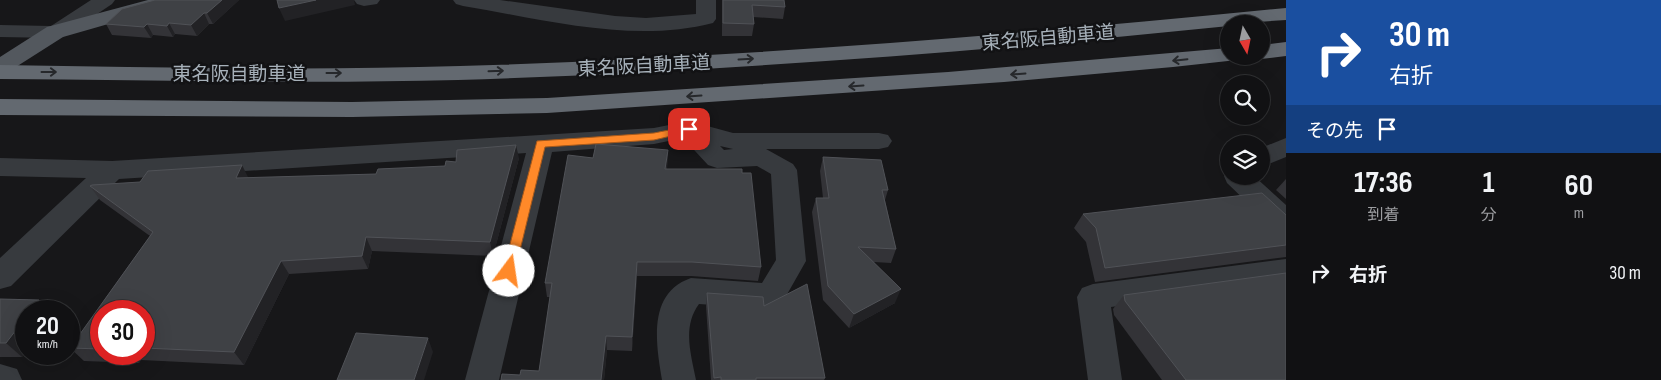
<!DOCTYPE html>
<html lang="ja">
<head>
<meta charset="utf-8">
<style>
  :root { --surface:#111113; --page:#1e1f21; --text:#f1f3f6; --muted:#9c9da0; --line:#303133 }
  body { margin:0; font-family:"Sofia Sans Condensed","Noto Sans JP",sans-serif; background:var(--page); color:var(--text); height:100vh; display:flex; flex-direction:column; font-size:19px; white-space:nowrap }
  * { box-sizing:border-box; margin:0 }
  p { font-size:16px; color:var(--muted) }
  .icon { flex:none; width:28px; height:28px; fill:none; stroke:currentColor; stroke-width:2; stroke-linecap:round; stroke-linejoin:round }
  .map { position:relative; flex:1; overflow:hidden }
  .details { display:flex; flex-direction:column; background:var(--surface); width:375px }
  .details>* { flex:none }
  .top-card { background:#1a4fa0; color:#fff; overflow:hidden }
  .needle { width:32px; rotate:171deg }
  .buttons { position:absolute; left:1220px; top:15px; display:grid; gap:10px }
  .buttons a { display:grid; place-items:center; width:50px; height:50px; border-radius:50%; background:var(--surface); box-shadow:0 5px 20px #0002,0 0 0 1px var(--line); font-size:25px }
  .speed { position:absolute; left:15px; top:300px; display:flex; gap:10px; font-size:25px; font-weight:700; text-align:center }
  .speed>* { display:grid; place-content:center; width:65px; height:65px; border-radius:50%; background:var(--surface); box-shadow:0 5px 20px #0002,0 0 0 1px var(--line); line-height:1 }
  .speed small { font-size:12px; font-weight:400 }
  .speed .limit { border:8px solid #d22; background:#fff; color:#111 }
  .pin { position:absolute; display:grid; place-items:center; width:42px; height:42px; color:#fff; margin:-21px; border-radius:10px; box-shadow:0 2px 8px #0006 }
  .me { position:absolute; width:55px; margin:-28px; rotate:14deg; stroke-linejoin:round; filter:drop-shadow(0 0 4px #0008) }
  .turn { display:flex; align-items:center; gap:18px; height:105px; padding:0 20px; font-size:22px }
  .turn .icon { width:65px; height:65px; stroke-width:2.5 }
  .turn b { display:block; font-size:35px; line-height:42px }
  .then { display:flex; align-items:center; height:48px; padding:0 20px; background:#0003; gap:10px; font-size:19px }
  .eta { display:flex; justify-content:space-evenly; align-items:center; height:85px; text-align:center }
  .eta b { font-size:30px; font-weight:700; line-height:35px }
  ul { padding:0; list-style:none }
  li { display:flex; align-items:center; gap:15px; height:70px; padding:0 20px }
  li div { flex:1 }
  li b { display:block; font-size:19px }
  li em { font-style:normal }
  main { display:flex; flex:1; min-height:0 }
  .map>svg:first-child { display:block }
</style>
</head>
<body>
<main>
<div class="map">
<svg width="1286" height="380" viewBox="0 0 1286 380">
  <rect width="100%" height="100%" fill="#171719"/>
  <g fill="none" stroke-linecap="round" stroke-linejoin="round">
    <!-- minor -->
    <g fill="#373a3e" fill-rule="evenodd">
      <path d="M 91,0 L 115,0 L 112,4 L 63,37 L 55,38 L 0,37 L 0,25 L 51,26 Z"/>
      <path d="M 354,0 L 380,0 L 377,4 L 364,6 L 357,4 Z"/>
      <path d="M 453,0 L 500,0 L 615,16 L 646,18 L 696,14 L 696,0 L 716,0 L 716,19 L 713,23 C 632,44 543,19 463,6 L 456,4 Z"/>
      <path d="M 689,121 L 733,133 L 879,133 L 888,135 L 892,141 L 888,147 L 879,149 L 766,149 L 793,164 L 797,170 L 806,261 L 781,305 L 770,309 L 699,304 C 682,327 691,354 696,380 L 662,380 C 656,344 647,293 691,278 L 762,283 L 776,260 L 771,174 L 757,166 L 717,168 L 708,165 L 683,138 L 654,144 L 552,152 L 499,380 L 465,380 L 526,153 L 119,179 L 11,286 L 0,289 L 0,258 L 86,178 L 0,176 L 0,158 L 112,161 L 654,128 ZM 720,146 L 733,149 L 724,150 Z"/>
      <path d="M 1286,138 L 1286,157 L 1261,167 L 1261,148 Z"/>
      <path d="M 1227,169 L 1229,176 L 1254,176 L 1286,205 L 1286,233 L 1276,230 L 1227,183 L 1224,176 Z"/>
      <path d="M 1286,259 L 1286,283 L 1111,307 L 1122,380 L 1088,380 L 1077,297 L 1082,288 L 1093,284 Z"/>
      <path d="M 0,364 L 17,369 L 22,380 L 0,380 Z"/>
    </g>
    <!-- major -->
    <path fill="#53585e" fill-rule="evenodd" d="M 148,0 L 181,0 L 178,4 L 63,37 L 8,72 L 0,74 L 0,57 L 47,27 Z"/>
    <!-- highway -->
    <g fill="#636970" fill-rule="evenodd">
      <path d="M 1286,8 L 1286,20 L 1229,24 L 1229,26 C 972,52 715,72 458,80 C 305,84 153,80 0,79 L 0,65 C 153,67 306,71 460,66 C 736,58 1011,35 1286,8 Z"/>
      <path d="M 1286,42 L 1286,56 L 1261,59 L 1253,56 L 1261,56 L 1261,45 Z"/>
      <path d="M 1229,48 L 1229,56 L 1239,56 L 1237,60 L 1173,67 L 1004,82 L 547,113 L 352,117 L 0,115 L 0,99 L 352,102 L 547,98 L 948,72 Z"/>
    </g>
  </g>
  <!-- wall -->
  <g fill="#333337" fill-rule="evenodd">
    <path d="M 155,0 L 239,0 L 213,24 L 209,24 L 197,36 L 175,34 L 173,37 L 153,35 L 151,38 L 112,35 L 106,24 Z"/>
    <path d="M 722,0 L 784,0 L 785,7 L 783,19 L 753,17 L 754,24 L 752,36 L 722,36 Z"/>
    <path d="M 668,150 L 667,169 L 761,267 L 758,281 L 691,276 L 637,276 L 632,351 L 607,350 L 604,380 L 520,375 L 539,371 L 550,297 L 547,297 L 545,283 L 593,158 Z"/>
    <path d="M 823,157 L 888,190 L 885,200 L 896,249 L 891,263 L 874,262 L 895,303 L 849,328 L 823,300 L 812,212 L 816,198 L 823,198 L 820,171 Z"/>
    <path d="M 519,158 L 493,256 L 372,251 L 368,269 L 289,274 L 244,365 L 141,360 L 139,363 L 84,361 L 70,348 L 150,236 L 100,200 L 90,186 L 249,178 L 376,174 L 445,166 L 456,162 ZM 101,311 L 144,311 L 144,354 L 101,354 Z"/>
    <path d="M 1286,179 L 1286,199 L 1276,190 Z"/>
    <path d="M 1083,214 L 1286,215 L 1286,257 L 1095,282 L 1086,242 L 1074,228 Z"/>
    <path d="M 707,293 L 764,306 L 825,378 L 824,380 L 711,380 L 706,306 Z"/>
    <path d="M 1124,295 L 1286,380 L 1162,380 L 1114,315 L 1113,309 Z"/>
    <path d="M 0,299 L 39,300 L 51,311 L 26,311 L 26,351 L 22,357 L 0,357 Z"/>
  </g>
  <!-- shaded-wall -->
  <g fill="#222225">
    <path d="M 222,0 L 239,0 L 213,24 L 207,13 Z"/>
    <path d="M 316,0 L 354,0 L 355,5 L 285,21 L 279,8 Z"/>
    <path d="M 204,13 L 209,24 L 197,36 L 191,25 Z"/>
    <path d="M 169,23 L 175,34 L 173,37 L 167,26 Z"/>
    <path d="M 147,24 L 153,35 L 151,38 L 144,27 Z"/>
    <path d="M 516,145 L 519,158 L 493,256 L 490,242 Z"/>
    <path d="M 668,150 L 667,164 L 665,183 L 665,169 Z"/>
    <path d="M 242,165 L 249,179 L 236,178 Z"/>
    <path d="M 366,237 L 372,251 L 368,269 L 362,256 Z"/>
    <path d="M 281,261 L 289,274 L 244,365 L 234,352 Z"/>
    <path d="M 637,262 L 637,276 L 632,351 L 632,337 Z"/>
    <path d="M 901,289 L 895,303 L 849,328 L 854,314 Z"/>
    <path d="M 39,300 L 51,311 L 30,311 Z"/>
    <path d="M 26,317 L 26,351 L 22,357 L 6,343 Z"/>
    <path d="M 606,336 L 607,350 L 604,380 L 601,380 Z"/>
    <path d="M 428,338 L 433,352 L 424,380 L 414,380 Z"/>
    <path d="M 130,354 L 135,354 L 141,360 L 139,363 Z"/>
  </g>
  <!-- building -->
  <g fill="#3f4145" stroke="#505257">
    <path d="M 155,0 L 222,0 L 207,13 L 204,13 L 191,25 L 169,23 L 167,26 L 147,24 L 144,27 L 106,24 L 122,9 Z"/>
    <path d="M 277,0 L 316,0 L 279,8 Z"/>
    <path d="M 723,0 L 784,0 L 785,7 L 752,5 L 754,24 L 723,23 Z"/>
    <path d="M 596,144 L 668,150 L 665,169 L 742,169 L 742,173 L 751,173 L 761,267 L 692,262 L 637,262 L 632,337 L 606,336 L 601,380 L 501,380 L 502,374 L 520,375 L 521,370 L 539,371 L 552,283 L 545,283 L 568,155 L 593,158 Z"/>
    <path d="M 516,145 L 490,242 L 366,237 L 362,256 L 281,261 L 234,352 L 144,348 L 144,311 L 101,311 L 101,349 L 70,348 L 153,232 L 90,186 L 92,185 L 140,182 L 148,171 L 242,165 L 236,178 L 376,174 L 378,169 L 445,166 L 446,161 L 456,162 L 457,150 Z"/>
    <path d="M 823,157 L 881,160 L 888,190 L 882,190 L 896,249 L 858,247 L 901,289 L 854,314 L 828,286 L 816,198 L 829,198 Z"/>
    <path d="M 1262,193 L 1286,215 L 1286,245 L 1105,268 L 1096,228 L 1083,214 Z"/>
    <path d="M 1286,273 L 1286,380 L 1186,380 L 1125,301 L 1124,295 Z"/>
    <path d="M 807,284 L 825,378 L 756,378 L 756,380 L 721,380 L 721,377 L 714,378 L 707,293 L 763,297 L 764,306 Z"/>
    <path d="M 0,299 L 39,300 L 30,311 L 26,311 L 26,317 L 6,343 L 0,343 Z"/>
    <path d="M 356,333 L 428,338 L 414,380 L 337,380 Z"/>
  </g>
  <!-- one-way arrows -->
  <defs><path id="oneway-shaft" d="M-6 0H5M1.5-3L5.5 0L1.5 3" fill="none" stroke-width="1.6" stroke-linecap="round" stroke-linejoin="round" transform="scale(1.25)"/></defs>
  <g stroke="#26282b">
    <use href="#oneway-shaft" transform="translate(746 59) rotate(-3)"/>
    <use href="#oneway-shaft" transform="translate(1180 60) rotate(174)"/>
    <use href="#oneway-shaft" transform="translate(496 71) rotate(-2)"/>
    <use href="#oneway-shaft" transform="translate(49 72)"/>
    <use href="#oneway-shaft" transform="translate(334 73)"/>
    <use href="#oneway-shaft" transform="translate(1018 74) rotate(176)"/>
    <use href="#oneway-shaft" transform="translate(856 86) rotate(176)"/>
    <use href="#oneway-shaft" transform="translate(694 96) rotate(176)"/>
  </g>
  <!-- route -->
  <path fill="#ff8929" stroke="#a6591b" d="M 689,126 L 694,129 L 693,131 L 654,140 L 545,147 L 515,271 L 513,274 L 505,274 L 503,271 L 537,141 L 654,133 Z"/>
  <g text-anchor="middle" stroke-width="5" stroke-linejoin="round" paint-order="stroke">
    <!-- street labels -->
    <g font-size="19" fill="#a7b1ba" stroke="#121214">
      <text transform="translate(1048 37) rotate(-5)" y="7">東名阪自動車道</text>
      <text transform="translate(644 65) rotate(-3)" y="7">東名阪自動車道</text>
      <text x="239" y="80">東名阪自動車道</text>
    </g>
  </g>
</svg>
<div class="buttons">
<a><svg class="needle" viewBox="-14 -14 28 28"><path d="M0-13l5 13h-10z" fill="#e53935"/><path d="M0 13l5-13h-10z" fill="#9c9da0"/></svg></a>
<a><svg class="icon" aria-label="search" viewBox="0 0 24 24"><circle cx="10" cy="10" r="6"/><path d="M15 15l6 6"/></svg></a>
<a><svg class="icon" aria-label="layers" viewBox="0 0 24 24"><path d="M12 4l9 5-9 5-9-5zM3 14l9 5 9-5"/></svg></a>
</div>
<div class="speed"><div>20<small>km/h</small></div><div class="limit">30</div></div>
<div class="pin" style="left:689px;top:129px;background:#d93025"><svg class="icon" aria-label="arrive" viewBox="0 0 24 24"><path d="M6 21V4h12l-3 4 3 4H6"/></svg></div>
<svg class="me" style="left:509px;top:271px" viewBox="-20 -20 40 40"><circle r="19" fill="#fff"/><path d="M0-13L10 11 0 6-10 11z" fill="#ff8929"/></svg>
</div>
<section class="details">
<div class="top-card">
<div class="turn"><svg class="icon" aria-label="right" viewBox="0 0 24 24"><path d="M7 20v-9h11M14 6l5 5-5 5"/></svg><div><b>30 m</b>右折</div></div>
<div class="then">その先<svg class="icon" aria-label="arrive" viewBox="0 0 24 24"><path d="M6 21V4h12l-3 4 3 4H6"/></svg></div>
</div>
<div class="eta">
<div><b>17:36</b><p>到着</p></div>
<div><b>1</b><p>分</p></div>
<div><b>60</b><p>m</p></div>
</div>
<ul>
<li><svg class="icon" aria-label="right" viewBox="0 0 24 24"><path d="M7 20v-9h11M14 6l5 5-5 5"/></svg><div><b>右折</b></div><em>30 m</em></li>
</ul>
</section>
</main>
</body>
</html>
